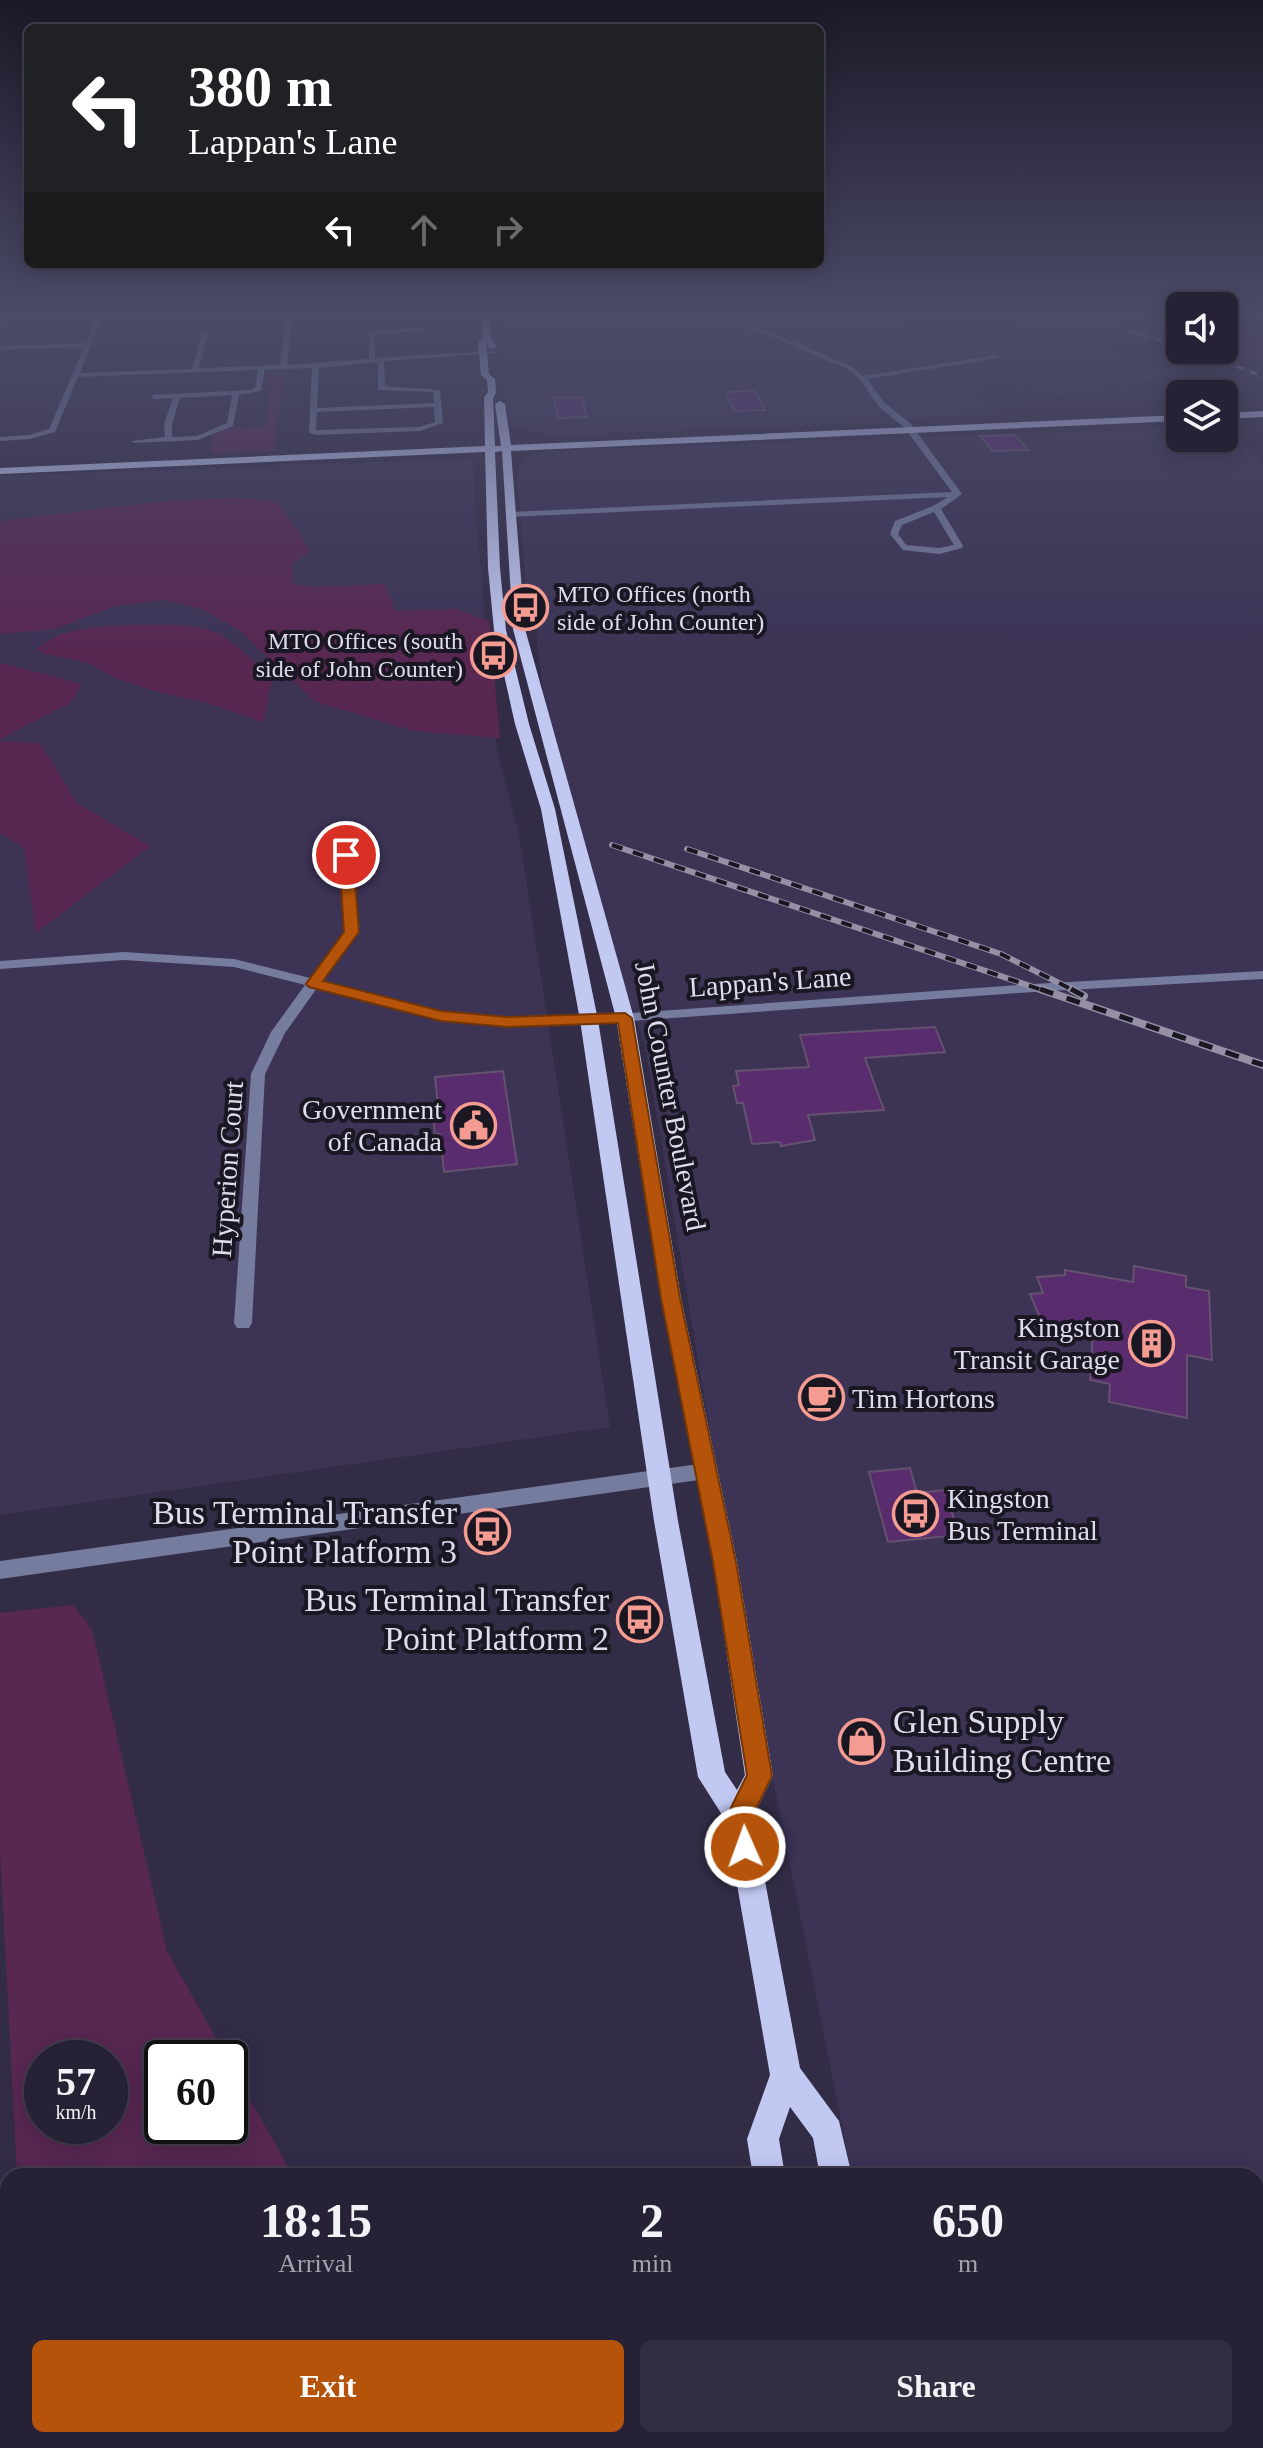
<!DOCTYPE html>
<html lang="en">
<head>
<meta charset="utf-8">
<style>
  :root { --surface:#262135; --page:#322e41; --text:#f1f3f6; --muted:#a4a3ad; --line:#423e50; --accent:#b45309 }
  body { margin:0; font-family:"Times New Roman",serif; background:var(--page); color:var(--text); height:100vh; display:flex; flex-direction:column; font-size:30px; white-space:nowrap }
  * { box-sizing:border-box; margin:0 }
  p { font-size:26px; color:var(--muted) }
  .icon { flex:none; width:44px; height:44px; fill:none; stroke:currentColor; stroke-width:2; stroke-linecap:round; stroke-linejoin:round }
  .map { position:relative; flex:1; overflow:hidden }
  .details { position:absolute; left:0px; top:2168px; width:1264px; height:280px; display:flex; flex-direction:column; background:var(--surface); border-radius:24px 24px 0 0; box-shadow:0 4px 20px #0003,0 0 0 2px var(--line) }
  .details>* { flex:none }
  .top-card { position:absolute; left:24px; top:24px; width:800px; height:244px; border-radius:12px; box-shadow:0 4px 20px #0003,0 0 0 2px var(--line); background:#202124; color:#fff; overflow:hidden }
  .buttons { position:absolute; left:1166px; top:292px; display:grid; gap:16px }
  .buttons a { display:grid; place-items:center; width:72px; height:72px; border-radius:12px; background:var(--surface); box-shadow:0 4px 20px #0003,0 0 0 2px var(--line); font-size:40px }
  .speed { position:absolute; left:24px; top:2040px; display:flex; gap:16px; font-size:40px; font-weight:700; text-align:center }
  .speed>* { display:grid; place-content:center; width:104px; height:104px; border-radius:50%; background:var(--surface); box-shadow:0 4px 20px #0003,0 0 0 2px var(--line); line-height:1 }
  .speed small { font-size:20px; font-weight:400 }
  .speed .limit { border:4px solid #111; border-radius:12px; background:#fff; color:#111 }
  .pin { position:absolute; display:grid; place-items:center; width:68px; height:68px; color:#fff; margin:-34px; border:4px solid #fff; border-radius:50%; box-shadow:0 2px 8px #0007 }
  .me { position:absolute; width:88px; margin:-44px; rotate:358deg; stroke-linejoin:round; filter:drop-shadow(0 0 6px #0008) }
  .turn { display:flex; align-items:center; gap:28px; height:168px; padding:0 32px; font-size:36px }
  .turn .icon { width:104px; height:104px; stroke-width:2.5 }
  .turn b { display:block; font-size:56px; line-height:68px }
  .lanes { display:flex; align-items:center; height:76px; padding:0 32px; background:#0003; justify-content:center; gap:40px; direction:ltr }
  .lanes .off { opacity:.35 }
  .eta { display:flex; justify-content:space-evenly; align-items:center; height:136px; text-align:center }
  .eta b { font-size:48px; font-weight:700; line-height:56px }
  .button { display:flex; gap:16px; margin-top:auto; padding:16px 32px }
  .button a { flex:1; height:92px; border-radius:12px; background:var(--accent); color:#fff; font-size:32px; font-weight:700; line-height:92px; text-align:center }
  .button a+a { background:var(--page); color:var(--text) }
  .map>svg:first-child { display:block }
</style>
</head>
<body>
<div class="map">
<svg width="1263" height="2448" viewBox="0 0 1263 2448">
  <rect width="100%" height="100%" fill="#332c47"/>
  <!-- built -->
  <g fill="#3c3355">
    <path d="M 498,313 L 876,313 L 995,351 L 1006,331 L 1086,342 L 1177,375 L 1051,398 L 1015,382 L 972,391 L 998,413 L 884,422 L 550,436 L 511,425 L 505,395 Z"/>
    <path d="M 1224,426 L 1231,426 L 1263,464 L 1263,2448 L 906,2448 L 904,2440 L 1256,2440 L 1256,2176 L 852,2176 L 745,1638 L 645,1046 L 553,777 L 535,623 L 527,598 L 517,478 L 521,462 L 530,454 L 546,451 L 1180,428 L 1180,438 L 1224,438 Z"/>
    <path d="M 473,458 L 474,492 L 497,751 L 519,834 L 610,1427 L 0,1515 L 0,476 Z"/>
  </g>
  <!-- green -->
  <g fill="#582752" fill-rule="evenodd">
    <path d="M 109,313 L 284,313 L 284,319 L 103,326 Z"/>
    <path d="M 1017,313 L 1049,313 L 1095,325 L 1099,335 L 1074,339 L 1016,327 Z"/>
    <path d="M 1089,313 L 1180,313 L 1180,338 Z"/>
    <path d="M 1224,313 L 1263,313 L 1263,360 L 1250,360 L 1215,350 L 1224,350 Z"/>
    <path d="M 269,373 L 284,373 L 274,451 L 210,453 L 213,437 L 209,436 L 229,428 L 266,426 L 270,386 L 266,386 Z"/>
    <path d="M 234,498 L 278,501 L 310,550 L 292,565 L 293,584 L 313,587 L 384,584 L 396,611 L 456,609 L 489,621 L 500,738 L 414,731 L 316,702 L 240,631 L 202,609 L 164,600 L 115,606 L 55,629 L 0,634 L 0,521 L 171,500 Z"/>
    <path d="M 131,625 C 211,625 214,621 272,679 L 263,722 L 208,703 L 150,690 L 111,676 L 87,662 L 44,654 L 37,649 C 63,626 98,627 131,625 Z"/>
    <path d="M 0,663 L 82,684 L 70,703 L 0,739 Z"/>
    <path d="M 0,741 L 40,743 L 77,803 L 150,846 L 36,933 L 24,848 L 0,833 Z"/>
    <path d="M 73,1605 L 92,1629 L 167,1951 L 227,2058 L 162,2058 L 162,2126 L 230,2126 L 230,2063 L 293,2176 L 17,2176 L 0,1849 L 0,1613 ZM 42,2058 L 110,2058 L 110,2126 L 42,2126 Z"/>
    <path d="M 31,2440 L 441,2440 L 446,2448 L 31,2448 Z"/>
  </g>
  <!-- building -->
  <g fill="#592c6e" stroke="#64526e" stroke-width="2">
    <path d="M 755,391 L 765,410 L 734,411 L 725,392 Z"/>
    <path d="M 582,397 L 587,417 L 558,418 L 554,398 Z"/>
    <path d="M 1015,435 L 1028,450 L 993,451 L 980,436 Z"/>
    <path d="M 935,1027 L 945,1052 L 865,1058 L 884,1110 L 808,1115 L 815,1140 L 781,1146 L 780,1142 L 752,1144 L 743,1103 L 737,1103 L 733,1086 L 739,1085 L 736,1071 L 809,1067 L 800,1035 Z"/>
    <path d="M 503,1071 L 517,1164 L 444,1172 L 440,1134 L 435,1134 L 433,1116 L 439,1116 L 435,1077 Z"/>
    <path d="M 1134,1266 L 1186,1276 L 1186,1287 L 1209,1291 L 1212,1360 L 1187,1355 L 1187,1418 L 1109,1402 L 1110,1384 L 1090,1380 L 1093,1331 L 1065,1326 L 1044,1328 L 1030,1294 L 1043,1293 L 1037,1277 L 1065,1275 L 1065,1270 L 1133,1282 Z"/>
    <path d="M 910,1468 L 917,1493 L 945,1490 L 959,1535 L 888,1542 L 869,1472 Z"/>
  </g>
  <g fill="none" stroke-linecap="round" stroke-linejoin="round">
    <!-- minor -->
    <g fill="#767c9e" fill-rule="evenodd">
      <path d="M 286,313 L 292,313 L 287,365 L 369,359 L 369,332 L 427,327 L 429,330 L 374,335 L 375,358 L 493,351 L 496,353 L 384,361 L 385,386 L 440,390 L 443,423 L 420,431 L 316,435 L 309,433 L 312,368 L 265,370 L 261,391 L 239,395 L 233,426 L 198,440 L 135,443 L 131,441 L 165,437 L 164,424 L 173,398 L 154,399 L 151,395 L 249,390 L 255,388 L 258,370 L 78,377 L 55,432 L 30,439 L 0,441 L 0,437 L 29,435 L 49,429 L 84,347 L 0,350 L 0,346 L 86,343 L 95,321 L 85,319 L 0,322 L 0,318 L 85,315 L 101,319 L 80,373 L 192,369 L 202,334 L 205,332 L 208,334 L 199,368 L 280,365 ZM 378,362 L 378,390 L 433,392 L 434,403 L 317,408 L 319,368 ZM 232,395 L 227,423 L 197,436 L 172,437 L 172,424 L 180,398 ZM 434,407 L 435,422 L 419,427 L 316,430 L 317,412 Z"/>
      <path d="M 677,313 C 739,313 797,343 852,367 L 863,376 L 999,355 L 997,358 L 867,379 L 885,403 L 910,423 L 962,494 L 941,509 L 963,546 L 962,548 L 939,554 L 903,550 L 890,534 L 895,521 L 933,506 L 948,497 L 508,517 L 507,515 L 511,512 L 952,492 L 904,427 L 879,407 L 860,379 L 848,369 L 762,333 ZM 934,512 L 954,545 L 939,548 L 906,545 L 898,534 L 902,525 Z"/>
      <path d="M 346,851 L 352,855 L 357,932 L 322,981 L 441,1012 L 508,1018 L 589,1016 L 1033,984 L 1263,971 L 1263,979 L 1033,992 L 589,1024 L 508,1026 L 441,1020 L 317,988 L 285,1033 L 265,1074 L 252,1323 L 249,1328 L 237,1328 L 234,1323 L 251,1074 L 271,1032 L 305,985 L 234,967 L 124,960 L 0,969 L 0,961 L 124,952 L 234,959 L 310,978 L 345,932 L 340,855 Z"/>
      <path d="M 1263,2339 L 1263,2367 L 1256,2368 L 1256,2340 Z"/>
    </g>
    <!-- tertiary -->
    <path fill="#767c9e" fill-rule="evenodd" d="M 706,1463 L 713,1465 L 715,1471 L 713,1477 L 706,1479 L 0,1579 L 0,1561 Z"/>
    <!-- primary -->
    <g fill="#c1c9f3" fill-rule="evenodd">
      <path d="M 480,313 L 488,313 L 491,338 L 497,347 L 490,349 L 486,343 L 489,374 L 495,379 L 496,393 L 493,398 L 495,446 L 501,446 L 495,404 L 500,401 L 505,404 L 511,445 L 1180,415 L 1180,421 L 511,451 L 525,629 L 634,1018 L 681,1298 L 737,1562 L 773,1776 L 753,1817 L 800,2068 L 839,2121 L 852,2176 L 820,2176 L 813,2138 L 790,2107 L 779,2139 L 785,2176 L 753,2176 L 747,2139 L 770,2075 L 726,1821 L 698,1777 L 654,1521 L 580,1020 L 541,809 L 515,724 L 494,630 L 488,568 L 485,452 L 0,474 L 0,468 L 485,446 L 484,397 L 488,392 L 487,380 L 481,375 L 478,343 L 483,338 ZM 502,451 L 513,629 L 616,1018 L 661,1298 L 713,1562 L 745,1775 L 737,1790 L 725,1772 L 678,1521 L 598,1020 L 555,809 L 529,724 L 506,630 L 500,568 L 495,452 Z"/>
      <path d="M 1263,411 L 1263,417 L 1224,419 L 1224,413 Z"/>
      <path d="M 797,2440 L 833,2440 L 834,2448 L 798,2448 Z"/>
      <path d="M 869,2440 L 905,2440 L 906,2448 L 870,2448 Z"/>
    </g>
    <defs>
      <g id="rail-far2">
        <path d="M 1067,313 L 1180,346"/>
        <path d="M 1191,350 L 1263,376"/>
      </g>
      <g id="rail-far1">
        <path d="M 612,845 L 1045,991"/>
        <path d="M 687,849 L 1001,954 L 1075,991"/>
      </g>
      <g id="rail">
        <path d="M 1040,989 L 1263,1065"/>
        <path d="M 1071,989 L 1084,996"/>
      </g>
    </defs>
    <!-- rail-far2 casing -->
    <use href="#rail-far2" stroke="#9590a5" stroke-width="3"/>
    <!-- rail-far1 casing -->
    <use href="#rail-far1" stroke="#9590a5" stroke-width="6"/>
    <!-- rail casing -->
    <use href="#rail" stroke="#9590a5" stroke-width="8"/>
    <!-- rail-far2 -->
    <use href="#rail-far2" stroke="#1a1723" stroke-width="2" stroke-dasharray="7" stroke-linecap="butt"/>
    <!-- rail-far1 -->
    <use href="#rail-far1" stroke="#1a1723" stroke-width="4" stroke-dasharray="11" stroke-linecap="butt"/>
    <!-- rail -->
    <use href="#rail" stroke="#1a1723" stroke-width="5" stroke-dasharray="14" stroke-linecap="butt"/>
  </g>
  <!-- sky -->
  <linearGradient id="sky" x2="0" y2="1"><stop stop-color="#1c1827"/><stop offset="0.48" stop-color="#4a4b69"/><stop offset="1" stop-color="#4a4b69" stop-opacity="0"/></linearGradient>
  <rect width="1263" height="656" fill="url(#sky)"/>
  <!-- route -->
  <path fill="#b45309" stroke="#753606" stroke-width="2" d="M 346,851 L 353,855 L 359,932 L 323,981 L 441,1011 L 508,1017 L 625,1013 L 632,1018 L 680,1298 L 736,1562 L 772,1776 L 752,1817 L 757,1847 L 754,1856 L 745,1860 L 735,1856 L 727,1816 L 747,1775 L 713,1562 L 661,1298 L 618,1023 L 508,1027 L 441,1021 L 309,987 L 306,984 L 344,932 L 339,855 Z"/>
  <!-- icons -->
  <defs>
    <symbol id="bus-ring" viewBox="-11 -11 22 22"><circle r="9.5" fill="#1a1723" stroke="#f59c92" stroke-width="1.5"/><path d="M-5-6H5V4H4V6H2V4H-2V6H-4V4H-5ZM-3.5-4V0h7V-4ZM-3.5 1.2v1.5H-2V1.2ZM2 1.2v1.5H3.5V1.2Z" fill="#f59c92"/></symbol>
    <symbol id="civic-ring" viewBox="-11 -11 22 22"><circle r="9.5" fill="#1a1723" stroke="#f59c92" stroke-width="1.5"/><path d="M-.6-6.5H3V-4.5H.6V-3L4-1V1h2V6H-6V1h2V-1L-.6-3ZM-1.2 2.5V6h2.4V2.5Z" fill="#f59c92"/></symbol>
    <symbol id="building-ring" viewBox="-11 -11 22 22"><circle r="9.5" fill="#1a1723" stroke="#f59c92" stroke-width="1.5"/><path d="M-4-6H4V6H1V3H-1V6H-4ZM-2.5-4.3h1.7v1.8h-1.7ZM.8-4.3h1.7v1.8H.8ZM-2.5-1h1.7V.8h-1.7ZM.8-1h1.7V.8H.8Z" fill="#f59c92"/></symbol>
    <symbol id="cafe-ring" viewBox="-11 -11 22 22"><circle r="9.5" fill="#1a1723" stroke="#f59c92" stroke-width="1.5"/><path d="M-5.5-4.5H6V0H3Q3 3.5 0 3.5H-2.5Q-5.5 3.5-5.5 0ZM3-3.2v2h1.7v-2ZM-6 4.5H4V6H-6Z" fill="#f59c92"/></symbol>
    <symbol id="shop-ring" viewBox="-11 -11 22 22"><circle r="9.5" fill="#1a1723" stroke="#f59c92" stroke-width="1.5"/><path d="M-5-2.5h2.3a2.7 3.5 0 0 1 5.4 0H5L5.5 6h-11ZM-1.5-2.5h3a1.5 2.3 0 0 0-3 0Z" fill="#f59c92"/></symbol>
  </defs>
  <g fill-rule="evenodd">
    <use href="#bus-ring" x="500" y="582" width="51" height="51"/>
    <use href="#bus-ring" x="468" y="630" width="51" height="51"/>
    <use href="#civic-ring" x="448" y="1100" width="51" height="51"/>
    <use href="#building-ring" x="1126" y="1318" width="51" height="51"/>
    <use href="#cafe-ring" x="796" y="1372" width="51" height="51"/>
    <use href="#bus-ring" x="890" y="1488" width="51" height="51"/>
    <use href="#bus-ring" x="462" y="1506" width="51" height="51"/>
    <use href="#bus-ring" x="614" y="1594" width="51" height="51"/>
    <use href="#shop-ring" x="836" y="1716" width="51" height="51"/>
  </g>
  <g text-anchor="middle" stroke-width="8" stroke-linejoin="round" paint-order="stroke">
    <!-- far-poi labels -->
    <g font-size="24" fill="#dfdced" stroke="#1a1723" text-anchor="start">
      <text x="557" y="602">MTO Offices (north<tspan x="557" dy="28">side of John Counter)</tspan></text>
      <text x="463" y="649" text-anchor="end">MTO Offices (south<tspan x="463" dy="28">side of John Counter)</tspan></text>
    </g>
    <!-- street labels -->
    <g font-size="28" fill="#dfdced" stroke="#1a1723">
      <text transform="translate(770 981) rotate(-4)" y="10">Lappan's Lane</text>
      <text transform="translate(671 1096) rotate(79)" y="10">John Counter Boulevard</text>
      <text transform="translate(227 1169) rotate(-86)" y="10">Hyperion Court</text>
    </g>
    <!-- poi labels -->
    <g font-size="28" fill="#dfdced" stroke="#1a1723" text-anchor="end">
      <text x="442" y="1119">Government<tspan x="442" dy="32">of Canada</tspan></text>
      <text x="1120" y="1337">Kingston<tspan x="1120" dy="32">Transit Garage</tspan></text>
      <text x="852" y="1408" text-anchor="start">Tim Hortons</text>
      <text x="947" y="1508" text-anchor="start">Kingston<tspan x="947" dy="32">Bus Terminal</tspan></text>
    </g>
    <!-- near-poi labels -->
    <g font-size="34" fill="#dfdced" stroke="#1a1723" text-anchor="end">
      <text x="457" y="1524">Bus Terminal Transfer<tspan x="457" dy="39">Point Platform 3</tspan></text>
      <text x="609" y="1611">Bus Terminal Transfer<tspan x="609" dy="39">Point Platform 2</tspan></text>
      <text x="893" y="1733" text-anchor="start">Glen Supply<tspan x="893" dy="39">Building Centre</tspan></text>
    </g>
  </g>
</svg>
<div class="buttons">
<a><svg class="icon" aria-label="sound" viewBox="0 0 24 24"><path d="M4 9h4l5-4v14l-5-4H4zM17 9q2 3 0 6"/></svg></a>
<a><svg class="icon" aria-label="layers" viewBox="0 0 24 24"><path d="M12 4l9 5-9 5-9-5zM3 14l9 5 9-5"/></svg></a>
</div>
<div class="speed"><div>57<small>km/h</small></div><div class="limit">60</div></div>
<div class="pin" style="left:346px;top:855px;background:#d93025"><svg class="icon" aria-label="arrive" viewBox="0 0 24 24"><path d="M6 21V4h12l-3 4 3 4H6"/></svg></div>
<svg class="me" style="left:745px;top:1847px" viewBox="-20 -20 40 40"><circle r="17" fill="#b45309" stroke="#fff" stroke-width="3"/><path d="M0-11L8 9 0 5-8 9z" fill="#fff"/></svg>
<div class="top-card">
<div class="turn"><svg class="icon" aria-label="left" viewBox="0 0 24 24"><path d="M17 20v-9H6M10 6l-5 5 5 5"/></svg><div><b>380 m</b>Lappan's Lane</div></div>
<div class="lanes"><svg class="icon" aria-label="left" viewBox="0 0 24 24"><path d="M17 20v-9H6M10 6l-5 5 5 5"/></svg><svg class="icon off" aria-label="ahead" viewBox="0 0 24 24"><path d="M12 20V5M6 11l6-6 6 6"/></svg><svg class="icon off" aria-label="right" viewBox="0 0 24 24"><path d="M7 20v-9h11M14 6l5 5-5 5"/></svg></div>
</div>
<section class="details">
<div class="eta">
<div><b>18:15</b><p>Arrival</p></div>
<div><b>2</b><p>min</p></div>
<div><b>650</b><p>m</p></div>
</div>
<div class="button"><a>Exit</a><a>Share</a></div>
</section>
</div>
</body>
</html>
